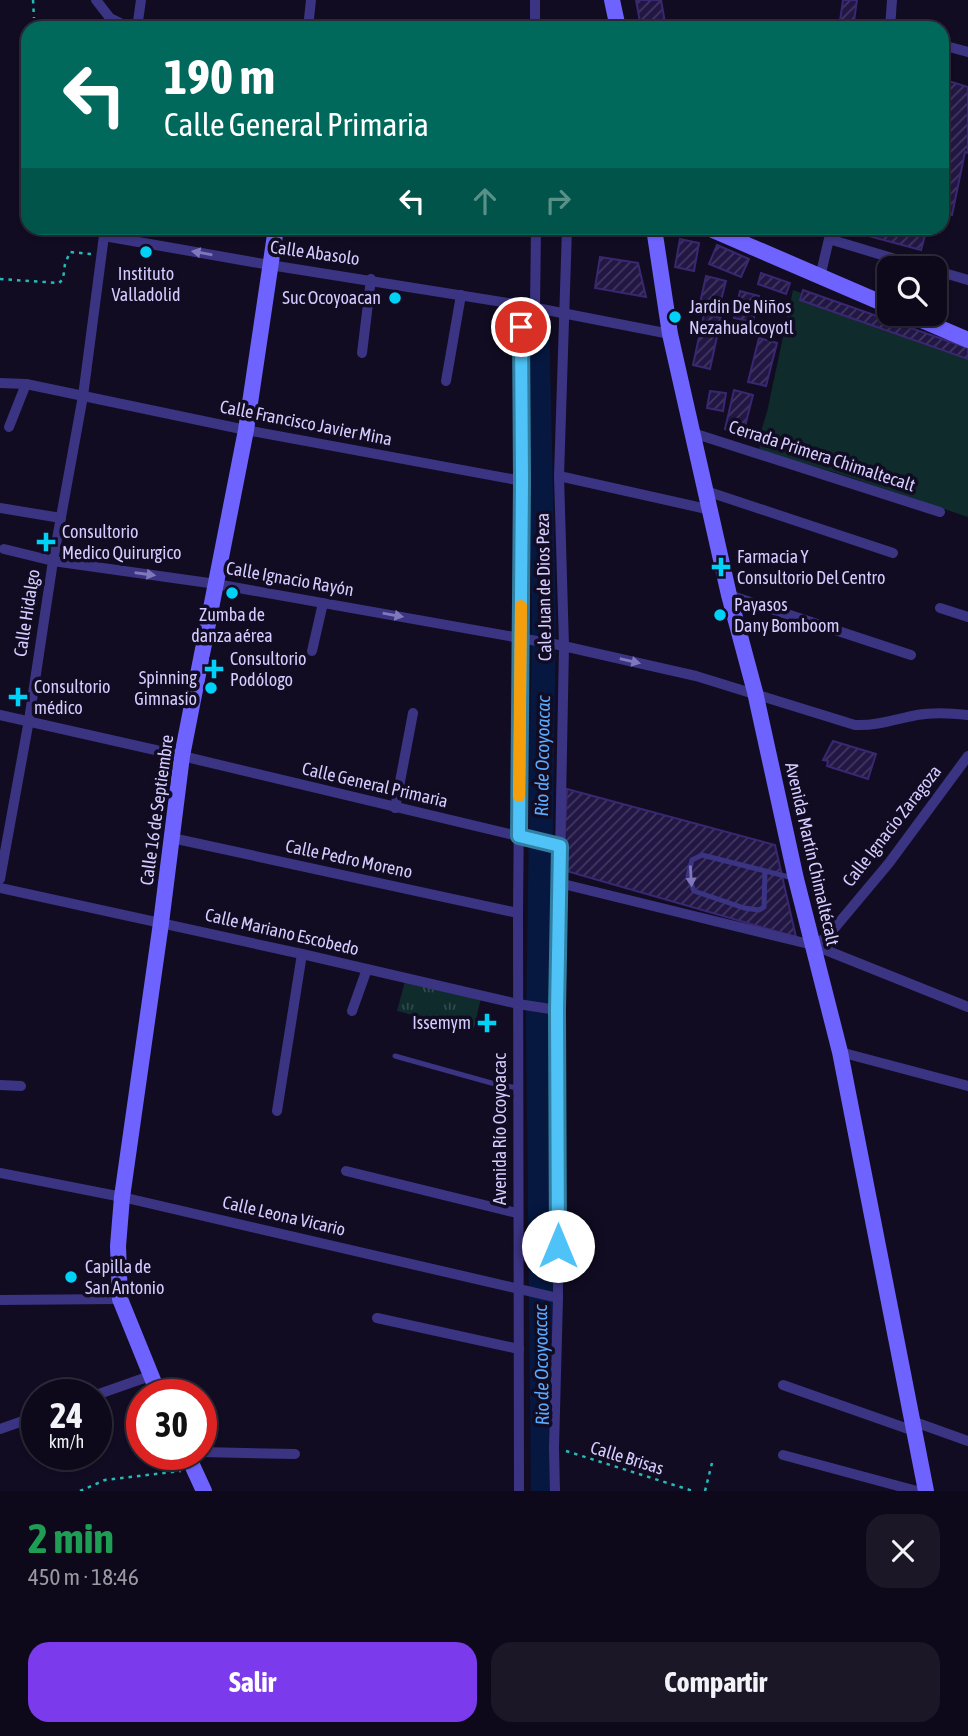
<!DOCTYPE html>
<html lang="es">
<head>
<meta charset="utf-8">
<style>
  :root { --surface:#0d091a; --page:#1b1727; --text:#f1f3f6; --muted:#9a9aa2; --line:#2d2a39; --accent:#7c3aed }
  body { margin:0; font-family:"Asap Condensed",sans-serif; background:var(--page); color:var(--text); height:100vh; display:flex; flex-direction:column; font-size:26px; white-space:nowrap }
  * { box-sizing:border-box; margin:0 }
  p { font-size:23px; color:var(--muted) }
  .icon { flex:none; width:38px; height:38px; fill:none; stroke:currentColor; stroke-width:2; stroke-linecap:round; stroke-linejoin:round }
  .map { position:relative; height:1491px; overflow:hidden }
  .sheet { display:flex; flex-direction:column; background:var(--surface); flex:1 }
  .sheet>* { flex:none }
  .top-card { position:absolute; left:21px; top:21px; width:928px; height:214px; border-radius:21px; box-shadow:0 2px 5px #0004,0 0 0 2px var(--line); background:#00695c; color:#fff; overflow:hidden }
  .fabs { position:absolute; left:877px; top:256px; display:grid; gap:14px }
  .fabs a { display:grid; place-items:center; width:70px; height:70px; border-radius:14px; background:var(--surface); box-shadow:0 2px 5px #0004,0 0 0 2px var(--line); font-size:35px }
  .speed { position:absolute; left:21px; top:1379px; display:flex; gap:14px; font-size:35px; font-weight:700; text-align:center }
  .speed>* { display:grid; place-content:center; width:91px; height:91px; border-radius:50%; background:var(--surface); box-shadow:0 2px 5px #0004,0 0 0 2px var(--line); line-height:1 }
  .speed small { font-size:18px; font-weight:400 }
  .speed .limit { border:10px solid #d22; background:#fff; color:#111 }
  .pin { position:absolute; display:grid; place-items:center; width:60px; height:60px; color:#fff; margin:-30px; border:4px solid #fff; border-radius:50%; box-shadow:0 2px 7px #0007 }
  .me { position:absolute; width:77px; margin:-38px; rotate:0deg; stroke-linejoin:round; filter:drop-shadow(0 0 5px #0008) }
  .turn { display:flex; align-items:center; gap:24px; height:147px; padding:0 28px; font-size:32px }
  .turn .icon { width:91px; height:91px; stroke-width:2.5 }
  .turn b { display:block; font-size:49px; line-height:60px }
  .lanes { display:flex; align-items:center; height:66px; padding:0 28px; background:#0003; justify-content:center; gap:35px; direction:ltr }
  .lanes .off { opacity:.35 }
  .round { display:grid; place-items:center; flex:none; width:74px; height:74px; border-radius:21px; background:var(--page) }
  .head { display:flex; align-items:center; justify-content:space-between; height:119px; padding:0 28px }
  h1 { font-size:42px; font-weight:700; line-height:52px; color:#1e9e55 }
  .primary-button { display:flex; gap:14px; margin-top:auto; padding:14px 28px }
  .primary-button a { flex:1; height:80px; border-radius:21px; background:var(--accent); color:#fff; font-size:28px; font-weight:700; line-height:80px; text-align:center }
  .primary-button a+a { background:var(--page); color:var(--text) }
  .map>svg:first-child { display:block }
</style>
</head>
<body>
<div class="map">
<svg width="968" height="1491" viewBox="0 0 968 1491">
  <defs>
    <pattern id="grass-tufts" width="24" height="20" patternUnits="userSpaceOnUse" patternTransform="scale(1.75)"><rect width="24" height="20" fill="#0f2b2c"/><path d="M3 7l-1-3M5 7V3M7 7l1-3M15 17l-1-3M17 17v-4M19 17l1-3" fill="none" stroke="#31494c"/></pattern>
    <pattern id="building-hatch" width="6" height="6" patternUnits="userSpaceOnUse" patternTransform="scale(1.75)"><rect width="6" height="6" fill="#221744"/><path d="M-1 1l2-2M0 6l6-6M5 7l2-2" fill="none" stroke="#413860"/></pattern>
  </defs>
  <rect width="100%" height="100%" fill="#110c22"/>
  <!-- grass -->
  <path fill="url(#grass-tufts)" d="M 405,981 L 481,998 L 473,1031 L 397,1011 Z"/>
  <!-- garden -->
  <path fill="#0f2b2c" d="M 793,290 L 968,353 L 968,517 L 840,474 L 759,450 L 760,445 L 757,444 L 767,412 Z"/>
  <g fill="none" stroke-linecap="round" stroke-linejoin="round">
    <!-- river -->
    <path stroke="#061840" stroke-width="24" d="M 537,315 L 544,620 L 538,1024 L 543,1491"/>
  </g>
  <!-- building -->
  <g fill="url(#building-hatch)" stroke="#3a2771" stroke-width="2">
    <path d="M 636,0 L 661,0 L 666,28 L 641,28 Z"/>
    <path d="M 843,0 L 857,0 L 853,28 L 839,28 Z"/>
    <path d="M 942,79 L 968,87 L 968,153 L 965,152 L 952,215 L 942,212 Z"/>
    <path d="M 839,228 L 927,228 L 921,250 Z"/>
    <path d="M 680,239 L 699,243 L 694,271 L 675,267 Z"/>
    <path d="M 717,245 L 749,259 L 741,277 L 709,264 Z"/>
    <path d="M 600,257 L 638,263 L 646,297 L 595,288 Z"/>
    <path d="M 761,273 L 790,283 L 786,294 L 758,284 Z"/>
    <path d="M 706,276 L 726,281 L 719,308 L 700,303 Z"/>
    <path d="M 803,290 L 968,348 L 968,359 L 800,300 Z"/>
    <path d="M 740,291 L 759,296 L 753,322 L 734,318 Z"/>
    <path d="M 704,314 L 721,318 L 710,369 L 693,365 Z"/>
    <path d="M 759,338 L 777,343 L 766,386 L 748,382 Z"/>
    <path d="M 734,390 L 753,395 L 743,434 L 725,429 Z"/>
    <path d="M 710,391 L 726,393 L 723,411 L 707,408 Z"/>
    <path d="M 833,741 L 876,754 L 868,779 L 827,766 L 828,761 L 823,760 Z"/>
    <path d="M 567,789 L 775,845 L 796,937 L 563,870 Z"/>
  </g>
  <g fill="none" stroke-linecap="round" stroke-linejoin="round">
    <!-- path -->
    <g stroke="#27b9b7" stroke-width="2.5" stroke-dasharray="3.5 5" stroke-linecap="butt">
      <path d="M 33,0 L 34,18"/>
      <path d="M 0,279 L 59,283 L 63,279 L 65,264 L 70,252 L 91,254"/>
      <path d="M 566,1451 L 693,1491"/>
      <path d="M 80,1491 L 105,1480 L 181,1471"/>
      <path d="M 705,1491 L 712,1463"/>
    </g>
    <!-- lane -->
    <g stroke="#3b3483" stroke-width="5">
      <path d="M 829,239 L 831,228"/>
      <path d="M 765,872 L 764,907 L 759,910 L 744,908 L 694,891 L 688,876 L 692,860 L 702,855 L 793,878"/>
      <path d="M 395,1056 L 495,1084 L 518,1088"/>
    </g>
    <!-- street -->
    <g stroke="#3b3483" stroke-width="10">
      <path d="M 96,0 L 110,18 L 130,28"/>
      <path d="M 535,0 L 535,28"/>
      <path d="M 308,26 L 323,28"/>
      <path d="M 137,28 L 141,0"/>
      <path d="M 308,28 L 311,0"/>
      <path d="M 890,28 L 892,0"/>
      <path d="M 942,45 L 968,52"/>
      <path d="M 104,236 L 270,265 L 521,305 L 670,334"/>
      <path d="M 934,270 L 968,280"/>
      <path d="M 820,277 L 829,239 L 925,268"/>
      <path d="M 535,308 L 536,228"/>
      <path d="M 362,353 L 371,279"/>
      <path d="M 446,381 L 461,295"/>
      <path d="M 0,383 L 26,384 L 246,430 L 522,481"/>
      <path d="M 9,427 L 26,384"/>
      <path d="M 693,433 L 940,512"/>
      <path d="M 559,476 L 711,510"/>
      <path d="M 706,491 L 893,553"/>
      <path d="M 0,508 L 61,518"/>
      <path d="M 4,549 L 53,561 L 216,584 L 559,645 L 696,676 L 855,725 C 877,726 896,719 917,715 C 934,712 950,713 968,715"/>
      <path d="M 729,595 L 911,655"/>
      <path d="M 940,608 L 968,617"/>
      <path d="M 312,651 L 323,603"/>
      <path d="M 0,715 L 182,756 L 560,846"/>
      <path d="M 395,808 L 413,713"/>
      <path d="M 172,838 L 518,913"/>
      <path d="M 0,879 L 29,720 L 53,561 L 83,396 L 105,228"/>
      <path d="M 559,883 L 813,945 L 968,1007"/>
      <path d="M 0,888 L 302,954 L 518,1004 L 557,1010"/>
      <path d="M 813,945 L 827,937 L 889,863 L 968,756"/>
      <path d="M 352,1011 L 367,969"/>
      <path d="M 840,1052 L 968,1086"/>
      <path d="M 0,1085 L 21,1086"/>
      <path d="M 277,1111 L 302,954"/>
      <path d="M 346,1171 L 517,1213"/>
      <path d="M 0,1173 L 122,1197 L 558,1298"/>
      <path d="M 0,1300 L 120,1299"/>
      <path d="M 377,1318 L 519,1349"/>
      <path d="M 783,1385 L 914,1431"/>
      <path d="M 96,1395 L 150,1376"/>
      <path d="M 912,1421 L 968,1441"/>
      <path d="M 0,1429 L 37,1416"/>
      <path d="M 201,1452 L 295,1454"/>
      <path d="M 783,1455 L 917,1491"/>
      <path d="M 519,1491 L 518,913 L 522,481 L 521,305"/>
      <path d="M 555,1491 L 554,1448 L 558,1298 L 557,1010 L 564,646 L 559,476 L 567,228"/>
    </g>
    <!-- secondary -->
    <g stroke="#6f63ff" stroke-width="16">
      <path d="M 612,0 L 618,28"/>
      <path d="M 654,228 L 670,334 L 729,595 L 755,692 L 796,879 L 840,1052 L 926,1491"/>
      <path d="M 708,228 L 889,306"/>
      <path d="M 905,313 L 968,340"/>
      <path d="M 159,1395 L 120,1299 L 118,1246 L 122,1197 L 161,923 L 182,756 L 246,430 L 276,228"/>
      <path d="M 187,1454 L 204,1491"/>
    </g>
  </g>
  <!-- one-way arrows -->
  <defs><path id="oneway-solid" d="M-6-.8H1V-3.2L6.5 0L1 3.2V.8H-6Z" transform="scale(1.75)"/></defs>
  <g fill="#8078bb">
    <use href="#oneway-solid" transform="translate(202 253) rotate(-170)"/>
    <use href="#oneway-solid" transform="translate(145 574) rotate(8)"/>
    <use href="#oneway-solid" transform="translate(393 615) rotate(10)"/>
    <use href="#oneway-solid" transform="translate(630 661) rotate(13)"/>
    <use href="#oneway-solid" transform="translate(691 876) rotate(86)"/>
  </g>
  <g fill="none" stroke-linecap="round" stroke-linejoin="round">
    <defs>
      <path id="route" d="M 521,327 L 522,481 L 519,836 L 560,846 L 557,1010 L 558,1246"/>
    </defs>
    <!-- route casing -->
    <use href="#route" stroke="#337fa1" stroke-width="18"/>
    <!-- route -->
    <use href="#route" stroke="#4fc3f7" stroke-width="12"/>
    <!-- slow -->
    <path stroke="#f59e0b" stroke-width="12" d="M 519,796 L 521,606"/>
  </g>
  <!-- markers -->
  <g fill="#00d2f7" stroke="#110c22" stroke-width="2.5">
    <circle cx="146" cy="252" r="7"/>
    <circle cx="395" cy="298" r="7"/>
    <circle cx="675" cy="317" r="7"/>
    <path d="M42.5 531.5h7v7h7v7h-7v7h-7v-7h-7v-7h7z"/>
    <path d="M717.5 556.5h7v7h7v7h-7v7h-7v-7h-7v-7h7z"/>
    <circle cx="232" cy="593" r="7"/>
    <circle cx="720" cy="615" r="7"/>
    <path d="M210.5 658.5h7v7h7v7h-7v7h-7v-7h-7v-7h7z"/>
    <circle cx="211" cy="688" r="7"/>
    <path d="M14.5 686.5h7v7h7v7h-7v7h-7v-7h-7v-7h7z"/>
    <path d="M483.5 1012.5h7v7h7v7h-7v7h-7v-7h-7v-7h7z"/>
    <circle cx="71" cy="1277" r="7"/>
  </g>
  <g text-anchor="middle" stroke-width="7" stroke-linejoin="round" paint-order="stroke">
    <!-- street labels -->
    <g font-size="18" fill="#d5ccff" stroke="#110c22">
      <text transform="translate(315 253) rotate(8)" y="6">Calle Abasolo</text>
      <text transform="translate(306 423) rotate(11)" y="6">Calle Francisco Javier Mina</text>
      <text transform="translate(822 456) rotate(18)" y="6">Cerrada Primera Chimaltecalt</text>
      <text transform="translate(290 579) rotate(10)" y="6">Calle Ignacio Rayón</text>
      <text transform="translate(544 587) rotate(-91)" y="6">Cale Juan de Dios Peza</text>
      <text transform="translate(27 613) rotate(-81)" y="6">Calle Hidalgo</text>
      <text transform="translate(375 785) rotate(13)" y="6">Calle General Primaria</text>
      <text transform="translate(157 810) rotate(-82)" y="6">Calle 16 de Septiembre</text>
      <text transform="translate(892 826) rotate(-52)" y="6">Calle Ignacio Zaragoza</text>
      <text transform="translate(812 854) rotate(77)" y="6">Avenida Martín Chimaltécalt</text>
      <text transform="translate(349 859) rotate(12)" y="6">Calle Pedro Moreno</text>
      <text transform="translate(282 932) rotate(13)" y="6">Calle Mariano Escobedo</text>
      <text transform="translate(500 1129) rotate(-90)" y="6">Avenida Río Ocoyoacac</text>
      <text transform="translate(284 1216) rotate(13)" y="6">Calle Leona Vicario</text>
      <text transform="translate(627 1458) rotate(17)" y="6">Calle Brisas</text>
    </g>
    <!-- poi labels -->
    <g font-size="18" fill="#d5ccff" stroke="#110c22" text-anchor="start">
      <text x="146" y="280" text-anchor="middle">Instituto<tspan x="146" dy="21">Valladolid</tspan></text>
      <text x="381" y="304" text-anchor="end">Suc Ocoyoacan</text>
      <text x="689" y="313">Jardin De Niños<tspan x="689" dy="21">Nezahualcoyotl</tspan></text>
      <text x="62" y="538">Consultorio<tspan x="62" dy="21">Medico Quirurgico</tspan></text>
      <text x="737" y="563">Farmacia Y<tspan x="737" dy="21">Consultorio Del Centro</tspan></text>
      <text x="734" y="611">Payasos<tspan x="734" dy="21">Dany Bomboom</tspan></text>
      <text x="232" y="621" text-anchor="middle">Zumba de<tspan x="232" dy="21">danza aérea</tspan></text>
      <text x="230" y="665">Consultorio<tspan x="230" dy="21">Podólogo</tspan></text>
      <text x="197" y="684" text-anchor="end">Spinning<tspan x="197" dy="21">Gimnasio</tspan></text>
      <text x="34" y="693">Consultorio<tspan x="34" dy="21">médico</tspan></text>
      <text x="471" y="1029" text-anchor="end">Issemym</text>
      <text x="85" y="1273">Capilla de<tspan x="85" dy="21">San Antonio</tspan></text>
    </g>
    <!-- water labels -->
    <g font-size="19" font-style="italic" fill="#5aaaff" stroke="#110c22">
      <text transform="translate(542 756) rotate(-89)" y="7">Rio de Ocoyoacac</text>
      <text transform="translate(541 1365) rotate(-91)" y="7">Rio de Ocoyoacac</text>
    </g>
  </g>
</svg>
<div class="fabs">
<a><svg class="icon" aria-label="search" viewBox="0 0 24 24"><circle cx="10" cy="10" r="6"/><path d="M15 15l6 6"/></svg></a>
</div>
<div class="speed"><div>24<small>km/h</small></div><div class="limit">30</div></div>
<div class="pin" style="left:521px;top:327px;background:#d93025"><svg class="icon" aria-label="arrive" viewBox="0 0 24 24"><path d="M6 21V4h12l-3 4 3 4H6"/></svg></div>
<svg class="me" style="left:558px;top:1246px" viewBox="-20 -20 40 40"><circle r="19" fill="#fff"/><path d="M0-13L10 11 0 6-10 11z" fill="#4fc3f7"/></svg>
<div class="top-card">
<div class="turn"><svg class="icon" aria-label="left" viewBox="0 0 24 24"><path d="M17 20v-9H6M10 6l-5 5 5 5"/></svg><div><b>190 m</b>Calle General Primaria</div></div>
<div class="lanes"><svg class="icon" aria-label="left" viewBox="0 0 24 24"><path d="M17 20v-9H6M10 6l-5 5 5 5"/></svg><svg class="icon off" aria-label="ahead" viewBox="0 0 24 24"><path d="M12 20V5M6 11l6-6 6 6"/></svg><svg class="icon off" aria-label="right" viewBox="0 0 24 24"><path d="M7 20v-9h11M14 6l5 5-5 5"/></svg></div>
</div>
</div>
<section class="sheet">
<div class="head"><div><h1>2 min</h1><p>450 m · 18:46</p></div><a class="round"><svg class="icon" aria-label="close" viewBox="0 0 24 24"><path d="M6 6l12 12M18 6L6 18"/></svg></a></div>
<div class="primary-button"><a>Salir</a><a>Compartir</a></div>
</section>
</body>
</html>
